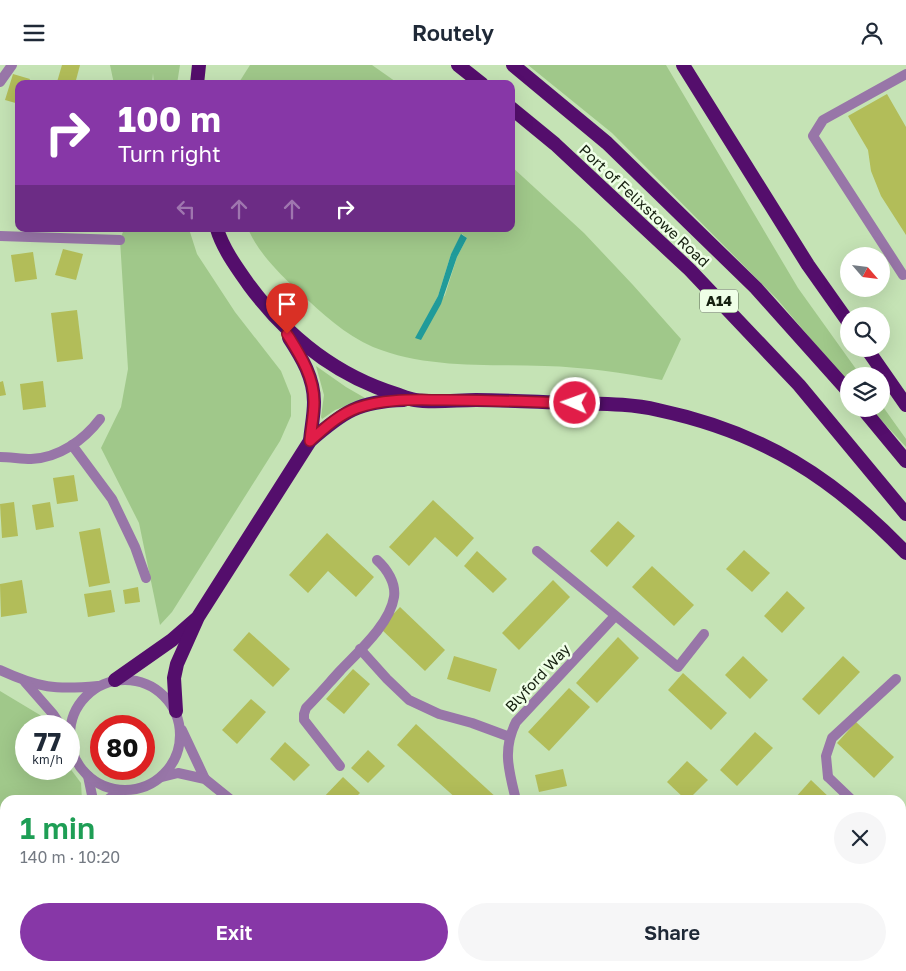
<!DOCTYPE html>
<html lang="en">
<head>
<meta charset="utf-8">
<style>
  :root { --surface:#fff; --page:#f6f6f7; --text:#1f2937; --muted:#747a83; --accent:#8737a7 }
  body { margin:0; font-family:"Golos Text",sans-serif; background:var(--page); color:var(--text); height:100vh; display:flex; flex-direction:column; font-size:19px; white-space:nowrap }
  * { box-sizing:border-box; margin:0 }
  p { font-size:16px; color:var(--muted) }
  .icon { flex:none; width:28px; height:28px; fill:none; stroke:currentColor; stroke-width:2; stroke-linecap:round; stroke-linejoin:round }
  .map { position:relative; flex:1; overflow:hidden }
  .side { position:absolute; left:0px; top:730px; width:906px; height:176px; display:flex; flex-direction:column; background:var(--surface); border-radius:15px 15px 0 0; box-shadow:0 5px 20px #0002 }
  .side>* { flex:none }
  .top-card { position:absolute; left:15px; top:15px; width:500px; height:152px; border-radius:10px; box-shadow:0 5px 20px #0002; background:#8737a7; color:#fff; overflow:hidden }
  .needle { width:32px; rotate:118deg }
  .controls { position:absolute; left:840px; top:182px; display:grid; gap:10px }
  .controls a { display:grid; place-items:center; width:50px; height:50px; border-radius:50%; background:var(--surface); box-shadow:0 5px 20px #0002; font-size:25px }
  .speed { position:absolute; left:15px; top:650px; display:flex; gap:10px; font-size:25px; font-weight:700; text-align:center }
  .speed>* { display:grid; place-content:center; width:65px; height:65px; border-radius:50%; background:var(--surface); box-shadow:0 5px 20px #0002; line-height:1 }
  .speed small { font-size:12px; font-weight:400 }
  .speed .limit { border:8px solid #d22; background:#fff; color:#111 }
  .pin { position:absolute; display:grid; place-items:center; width:42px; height:42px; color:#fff; margin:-51px -21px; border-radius:50% 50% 50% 0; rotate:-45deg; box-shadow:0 0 5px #0007 }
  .pin .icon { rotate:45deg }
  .me { position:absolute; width:55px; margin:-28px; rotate:272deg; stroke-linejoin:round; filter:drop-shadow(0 0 4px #0008) }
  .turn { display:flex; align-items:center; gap:18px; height:105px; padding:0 20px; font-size:22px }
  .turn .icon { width:65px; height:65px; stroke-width:2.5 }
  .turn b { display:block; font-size:35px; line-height:42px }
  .lanes { display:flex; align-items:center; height:48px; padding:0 20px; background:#0003; justify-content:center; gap:25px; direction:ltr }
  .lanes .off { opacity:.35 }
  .round { display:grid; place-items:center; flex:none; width:52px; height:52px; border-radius:26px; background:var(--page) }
  .head { display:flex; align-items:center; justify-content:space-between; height:85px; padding:0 20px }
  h1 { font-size:30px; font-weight:600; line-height:38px; color:#1e9e55 }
  .primary-button { display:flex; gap:10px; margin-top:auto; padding:10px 20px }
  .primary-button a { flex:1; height:58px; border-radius:30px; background:var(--accent); color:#fff; font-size:20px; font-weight:600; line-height:58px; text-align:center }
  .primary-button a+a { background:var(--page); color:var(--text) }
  header { display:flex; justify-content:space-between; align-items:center; height:65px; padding:0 20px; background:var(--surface); font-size:22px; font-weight:600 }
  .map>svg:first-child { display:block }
</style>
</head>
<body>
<header><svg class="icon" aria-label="menu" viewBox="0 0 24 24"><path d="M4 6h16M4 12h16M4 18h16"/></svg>Routely<svg class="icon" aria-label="person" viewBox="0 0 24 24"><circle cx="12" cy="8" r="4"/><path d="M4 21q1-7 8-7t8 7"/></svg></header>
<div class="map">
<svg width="906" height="906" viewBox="0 0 906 906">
  <rect width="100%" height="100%" fill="#c5e3b5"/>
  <!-- built -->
  <path fill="#bbdea8" d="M 5,852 L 5,901 L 387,901 L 391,906 L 0,906 L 0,857 L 2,857 Z"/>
  <!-- green -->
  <g fill="#a0c88a" fill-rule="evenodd">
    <path d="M 110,0 L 180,0 L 177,19 L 154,19 L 153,8 L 152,19 L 114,19 Z"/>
    <path d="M 250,0 L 372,0 L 399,19 L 238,19 Z"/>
    <path d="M 528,0 L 666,0 L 798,223 L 861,311 L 849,311 L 849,319 L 777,234 L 612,68 Z"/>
    <path d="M 511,101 L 584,168 L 633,220 L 681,274 L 662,315 C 623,308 585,302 545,301 C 488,299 427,304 373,282 C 345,270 322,248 300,228 C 280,209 259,189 248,164 L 511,164 ZM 462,169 L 467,173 L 457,192 L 445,230 L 416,273 L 438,231 L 451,189 Z"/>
    <path d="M 124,164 L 189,164 L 197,189 L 235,247 L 281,306 L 291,331 L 291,351 L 280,376 L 172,547 L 160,560 L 139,458 L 101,383 L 121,342 L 128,304 L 120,175 Z"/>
    <path d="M 316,301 L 346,322 L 365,333 L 360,336 L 335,345 L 322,354 L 321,352 L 324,330 Z"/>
    <path d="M 881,339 L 906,374 L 906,382 L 871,344 L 881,344 Z"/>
    <path d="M 0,626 L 50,656 L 52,661 L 26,661 L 26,704 L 69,704 L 69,702 L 81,718 L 82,735 L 5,735 L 5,836 L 0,844 Z"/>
  </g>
  <!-- water -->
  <path fill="#209b9a" d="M 461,169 L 467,173 L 457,192 L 441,239 L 421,275 L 415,273 L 438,231 L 451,189 Z"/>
  <!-- building -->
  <g fill="#b2bd59">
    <path d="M 62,0 L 80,0 L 75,19 L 57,17 Z"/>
    <path d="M 13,9 L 30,14 L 28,19 L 19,19 L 19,39 L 5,35 Z"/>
    <path d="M 887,29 L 906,62 L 906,170 L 881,131 L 871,106 L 868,85 L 848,51 Z"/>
    <path d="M 63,184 L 83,189 L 76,215 L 55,210 Z"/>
    <path d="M 33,187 L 37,214 L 15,217 L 11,190 Z"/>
    <path d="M 77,245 L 83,294 L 57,297 L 51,248 Z"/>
    <path d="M 3,316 L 6,330 L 0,331 L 0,317 Z"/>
    <path d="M 43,316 L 46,342 L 23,345 L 20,319 Z"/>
    <path d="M 74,410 L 78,436 L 57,439 L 53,413 Z"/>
    <path d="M 433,435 L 474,473 L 457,492 L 435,472 L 409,501 L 389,482 Z"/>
    <path d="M 14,437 L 18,471 L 2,473 L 0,439 Z"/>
    <path d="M 50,437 L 54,462 L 36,465 L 32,440 Z"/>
    <path d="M 618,456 L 635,471 L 607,502 L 590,486 Z"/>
    <path d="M 100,463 L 110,518 L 89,522 L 79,467 Z"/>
    <path d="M 327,468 L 374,512 L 356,532 L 328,506 L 308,528 L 289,510 Z"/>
    <path d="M 744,485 L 770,508 L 752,527 L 726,504 Z"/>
    <path d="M 477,486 L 507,514 L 493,528 L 464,501 Z"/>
    <path d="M 652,501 L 694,540 L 674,561 L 632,522 Z"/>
    <path d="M 22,515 L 27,548 L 1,552 L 0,519 Z"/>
    <path d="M 553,515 L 570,532 L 519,585 L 502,568 Z"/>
    <path d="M 138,522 L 140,537 L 125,539 L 123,525 Z"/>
    <path d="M 111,525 L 115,547 L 88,552 L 84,529 Z"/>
    <path d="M 787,526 L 805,543 L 782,568 L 764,551 Z"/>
    <path d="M 400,542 L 445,585 L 425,606 L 380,563 Z"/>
    <path d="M 249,567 L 290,604 L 273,622 L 233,585 Z"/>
    <path d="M 618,572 L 639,593 L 597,638 L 576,618 Z"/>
    <path d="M 454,591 L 497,604 L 490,627 L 447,614 Z"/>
    <path d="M 743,591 L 768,615 L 750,634 L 725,610 Z"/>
    <path d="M 843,591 L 860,607 L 819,650 L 802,634 Z"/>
    <path d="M 353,604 L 370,619 L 344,649 L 326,634 Z"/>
    <path d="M 683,608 L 727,648 L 711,665 L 668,625 Z"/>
    <path d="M 569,623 L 590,642 L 549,686 L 528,667 Z"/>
    <path d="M 251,634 L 266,647 L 237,679 L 222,665 Z"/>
    <path d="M 856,657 L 894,692 L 874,713 L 837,678 Z"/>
    <path d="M 416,659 L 498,734 L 497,735 L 458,735 L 397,680 Z"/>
    <path d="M 755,667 L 773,683 L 737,721 L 720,705 Z"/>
    <path d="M 285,677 L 310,700 L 294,716 L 270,694 Z"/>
    <path d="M 368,685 L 385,701 L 368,718 L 351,703 Z"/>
    <path d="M 687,696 L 708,715 L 688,735 L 686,735 L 667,717 Z"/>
    <path d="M 563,704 L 567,721 L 539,727 L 535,710 Z"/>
    <path d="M 343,712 L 360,728 L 353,735 L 321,735 Z"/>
    <path d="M 811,715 L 832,735 L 797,735 L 795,733 Z"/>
    <path d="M 609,730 L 610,735 L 593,735 L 593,734 Z"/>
    <path d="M 901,801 L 906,805 L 906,837 L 901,833 Z"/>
    <path d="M 71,901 L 127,901 L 124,906 L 80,906 Z"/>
    <path d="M 510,901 L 529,901 L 531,906 L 511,906 Z"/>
    <path d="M 672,901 L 690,901 L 691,906 L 674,906 Z"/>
    <path d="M 810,902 L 811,906 L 799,906 Z"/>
  </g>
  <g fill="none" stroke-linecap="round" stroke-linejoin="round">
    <!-- service -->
    <g stroke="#9876a8" stroke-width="10">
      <path d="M 903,210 L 813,71 L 823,55 L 906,9"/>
      <path d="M 72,380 L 112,434 L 135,482 L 146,513"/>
      <path d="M 88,711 L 93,735"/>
      <path d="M 828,712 L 826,691 L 832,673 L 896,614"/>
      <path d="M 107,735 L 121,725"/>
      <path d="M 62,901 L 71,906"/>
      <path d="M 483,901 L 485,906"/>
      <path d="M 156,906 L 160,901"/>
    </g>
    <!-- minor -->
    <g stroke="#9876a8" stroke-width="10">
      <path d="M 0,17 L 12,0"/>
      <path d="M 0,171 L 120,175"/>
      <path d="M 0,392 C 10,392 21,394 31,394 C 59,393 84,375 100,354"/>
      <path d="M 537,486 L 678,602 L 704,569"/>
      <path d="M 360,584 L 387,614 L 409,635 L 439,649 L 472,658 L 510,672"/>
      <path d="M 340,701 L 304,655 L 304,649 L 306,643 C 318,631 329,618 340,606 C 358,587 390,559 394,532 C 396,518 387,504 377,495"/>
      <path d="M 828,712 L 852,735"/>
      <path d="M 516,735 C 509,706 502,685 516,657 L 615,551"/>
      <path d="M 901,780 L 906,785"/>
      <path d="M 829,901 L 834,906"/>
      <path d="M 429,906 L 434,901"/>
    </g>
    <!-- tertiary -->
    <g stroke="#9876a8" stroke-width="10">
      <path d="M 0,605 C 39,623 55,625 98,621"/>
      <circle cx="125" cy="670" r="55"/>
      <path d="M 25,617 L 53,649 L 61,661"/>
      <path d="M 182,665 L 205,714"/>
      <path d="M 162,712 L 178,708 L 205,714 L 231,735"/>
      <path d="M 400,901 L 405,906"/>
    </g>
    <!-- trunk -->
    <g stroke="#540e6c" stroke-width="14">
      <path d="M 458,0 L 482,19"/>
      <path d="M 513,0 L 607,78 L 756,223 L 849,327"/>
      <path d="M 683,0 L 808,200 L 849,258"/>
      <path d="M 197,19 L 199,0"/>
      <path d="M 511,43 L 555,79 L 690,205 L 799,320 L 906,449"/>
      <path d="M 217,164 C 223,184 237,203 249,220 C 286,270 335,310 396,329 C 402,331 409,334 415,335 C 431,338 458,335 476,335 C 507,335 538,337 569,338 C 599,339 628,338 658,345 C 762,367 833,412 906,488"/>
      <path d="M 289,273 C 302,293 314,313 314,337 C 314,350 311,364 310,376"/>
      <path d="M 867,284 L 906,340"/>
      <path d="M 863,344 L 906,396"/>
      <path d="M 115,615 L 172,575 L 196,554"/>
      <path d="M 176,646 L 174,613 L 177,599 L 198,552 L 310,376 C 343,347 359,336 404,335"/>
    </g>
  </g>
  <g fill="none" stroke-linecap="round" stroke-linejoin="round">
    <defs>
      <path id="route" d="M 287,269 C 300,290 314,311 314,337 C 314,350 311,363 310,376 C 325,363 338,350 357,343 C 385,333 415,335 444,335 C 488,335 532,337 575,338"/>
    </defs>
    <!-- route casing -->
    <use href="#route" stroke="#92132f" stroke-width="12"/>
    <!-- route -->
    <use href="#route" stroke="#e11d48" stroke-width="9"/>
  </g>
  <g text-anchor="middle" stroke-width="5" stroke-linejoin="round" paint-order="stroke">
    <!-- shield labels -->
    <rect fill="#efffe7" stroke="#576450" stroke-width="1" x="700" y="224.5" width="38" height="23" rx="4"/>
    <g font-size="14" font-weight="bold" fill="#162110">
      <text x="719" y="241">A14</text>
    </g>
    <!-- street labels -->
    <g font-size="15" fill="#162110" stroke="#efffe7">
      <text transform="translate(644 141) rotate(43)" y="5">Port of Felixstowe Road</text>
      <text transform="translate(538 613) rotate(-47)" y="5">Blyford Way</text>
    </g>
  </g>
</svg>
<div class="controls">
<a><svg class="needle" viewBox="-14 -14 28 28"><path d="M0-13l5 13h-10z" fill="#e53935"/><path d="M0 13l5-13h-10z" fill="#747a83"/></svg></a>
<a><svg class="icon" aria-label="search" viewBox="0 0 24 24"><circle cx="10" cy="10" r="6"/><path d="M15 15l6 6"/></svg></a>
<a><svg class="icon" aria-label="layers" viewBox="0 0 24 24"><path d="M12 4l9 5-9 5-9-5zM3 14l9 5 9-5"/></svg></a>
</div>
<div class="speed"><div>77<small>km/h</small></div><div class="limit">80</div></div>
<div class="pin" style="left:287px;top:269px;background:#d93025"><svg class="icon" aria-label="arrive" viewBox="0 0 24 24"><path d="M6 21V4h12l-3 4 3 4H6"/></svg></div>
<svg class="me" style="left:575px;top:338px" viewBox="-20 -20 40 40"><circle r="17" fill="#e11d48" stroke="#fff" stroke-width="3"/><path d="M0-11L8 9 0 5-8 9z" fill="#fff"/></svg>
<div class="top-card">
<div class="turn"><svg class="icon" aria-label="right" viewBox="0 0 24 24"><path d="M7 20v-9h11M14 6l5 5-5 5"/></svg><div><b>100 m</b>Turn right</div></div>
<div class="lanes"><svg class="icon off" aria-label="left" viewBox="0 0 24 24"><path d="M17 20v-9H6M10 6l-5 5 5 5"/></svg><svg class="icon off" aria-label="ahead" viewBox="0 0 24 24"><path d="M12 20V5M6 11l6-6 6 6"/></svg><svg class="icon off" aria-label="ahead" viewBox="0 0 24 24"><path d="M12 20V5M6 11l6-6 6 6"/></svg><svg class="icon" aria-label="right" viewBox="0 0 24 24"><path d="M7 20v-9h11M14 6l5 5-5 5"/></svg></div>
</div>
<section class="side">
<div class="head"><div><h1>1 min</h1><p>140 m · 10:20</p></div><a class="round"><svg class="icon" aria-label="close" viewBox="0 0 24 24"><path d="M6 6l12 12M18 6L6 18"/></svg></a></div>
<div class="primary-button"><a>Exit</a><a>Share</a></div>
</section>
</div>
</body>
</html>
